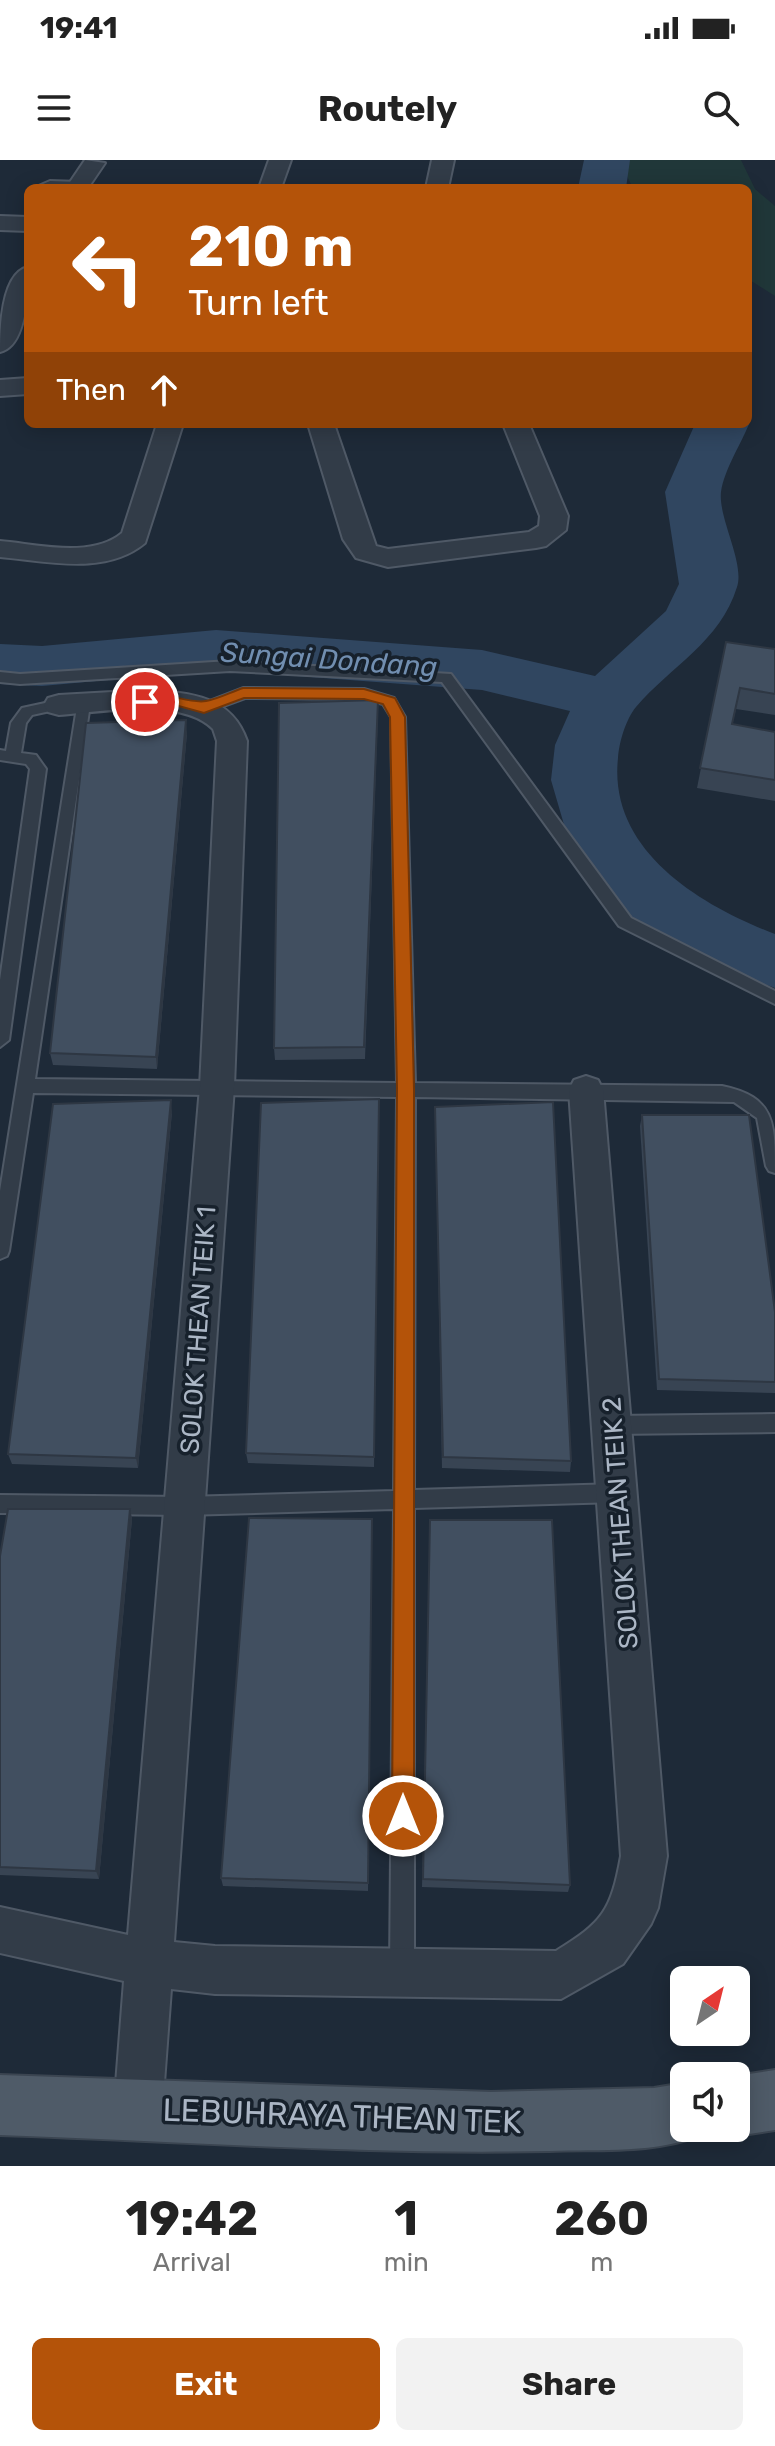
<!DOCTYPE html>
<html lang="en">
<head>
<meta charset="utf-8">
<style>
  :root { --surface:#fff; --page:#f2f2f2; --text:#222; --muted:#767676; --accent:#b45309 }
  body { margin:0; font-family:Rubik,sans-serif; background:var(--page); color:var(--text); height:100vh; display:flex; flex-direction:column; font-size:30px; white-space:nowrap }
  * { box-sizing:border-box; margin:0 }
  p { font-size:26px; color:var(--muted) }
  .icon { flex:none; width:44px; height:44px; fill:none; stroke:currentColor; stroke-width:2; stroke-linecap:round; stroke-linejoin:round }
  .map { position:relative; height:2006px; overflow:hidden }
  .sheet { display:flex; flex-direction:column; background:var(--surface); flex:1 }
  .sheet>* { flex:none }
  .guide { position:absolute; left:24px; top:24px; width:728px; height:244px; border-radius:12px; box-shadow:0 4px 20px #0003; background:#b45309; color:#fff; overflow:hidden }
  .needle { width:52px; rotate:35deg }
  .fabs { position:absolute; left:670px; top:1806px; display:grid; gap:16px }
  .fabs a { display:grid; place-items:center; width:80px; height:80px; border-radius:12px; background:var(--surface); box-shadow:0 4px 20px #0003; font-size:40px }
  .pin { position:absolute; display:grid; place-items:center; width:68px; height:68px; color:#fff; margin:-34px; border:4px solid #fff; border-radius:50%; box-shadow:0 2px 8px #0007 }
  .me { position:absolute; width:88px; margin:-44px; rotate:0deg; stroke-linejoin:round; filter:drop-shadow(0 0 6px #0008) }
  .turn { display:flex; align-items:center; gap:28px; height:168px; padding:0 32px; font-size:36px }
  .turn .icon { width:104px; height:104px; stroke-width:2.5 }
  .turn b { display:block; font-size:56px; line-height:68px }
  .then { display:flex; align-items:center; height:76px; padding:0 32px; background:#0003; gap:16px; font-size:30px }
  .eta { display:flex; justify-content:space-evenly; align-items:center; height:136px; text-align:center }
  .eta b { font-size:48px; font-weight:700; line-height:56px }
  .action { display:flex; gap:16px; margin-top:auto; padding:16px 32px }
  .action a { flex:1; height:92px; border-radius:12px; background:var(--accent); color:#fff; font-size:32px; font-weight:700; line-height:92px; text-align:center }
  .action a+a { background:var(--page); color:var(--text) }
  .status { display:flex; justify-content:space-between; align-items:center; height:56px; padding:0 40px; background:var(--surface); direction:ltr }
  .status svg { height:22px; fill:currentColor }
  header { display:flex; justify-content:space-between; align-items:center; height:104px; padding:0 32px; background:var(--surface); font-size:36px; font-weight:700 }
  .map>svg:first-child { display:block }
</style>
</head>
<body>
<div class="status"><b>19:41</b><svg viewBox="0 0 49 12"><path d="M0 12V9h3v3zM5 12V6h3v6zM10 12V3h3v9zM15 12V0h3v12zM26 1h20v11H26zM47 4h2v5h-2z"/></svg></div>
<header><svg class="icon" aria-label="menu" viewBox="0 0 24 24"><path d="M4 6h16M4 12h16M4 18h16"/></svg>Routely<svg class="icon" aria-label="search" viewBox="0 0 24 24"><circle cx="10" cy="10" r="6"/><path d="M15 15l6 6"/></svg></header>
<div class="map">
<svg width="775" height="2006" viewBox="0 0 775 2006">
  <rect width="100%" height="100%" fill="#1e2a38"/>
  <!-- green -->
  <path fill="#203739" d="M 625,0 L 741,0 L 755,29 L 775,46 L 775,136 L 748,119 L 748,28 L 633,28 L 626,14 Z"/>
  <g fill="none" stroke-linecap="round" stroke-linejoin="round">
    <!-- river -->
    <g fill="#304660" fill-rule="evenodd">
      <path d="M 584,0 L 630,0 L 626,28 L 578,28 Z"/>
      <path d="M 748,262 L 749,264 C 741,284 724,310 721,332 C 718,358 745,403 737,427 C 720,482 671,506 636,547 C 626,559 619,582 618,598 C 608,690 699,745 775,774 L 775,828 L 704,802 L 623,752 L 582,709 L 572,692 L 551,620 L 555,585 L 570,551 L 482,530 L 216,510 L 42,526 L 0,524 L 0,484 L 42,486 L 216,470 L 482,490 L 595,516 L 666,451 L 679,424 L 665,332 L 695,264 Z"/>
    </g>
    <defs>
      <g id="service">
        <path d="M 50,21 L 80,22 L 86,25 L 82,28 L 34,28 Z"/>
        <path d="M 230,501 L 451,514 L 631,758 L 775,831 L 775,844 L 619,766 L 442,522 L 230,511 L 20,524 L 0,522 L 0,512 L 20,514 Z"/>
        <path d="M 243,528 L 364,529 L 394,538 L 405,557 L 415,923 L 722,926 C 775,937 775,962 775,1013 L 769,1011 L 766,1006 L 757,958 L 734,942 L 415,937 L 414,1330 L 617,1324 L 624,1327 L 627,1333 L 624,1339 L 617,1342 L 414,1348 L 414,1811 L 410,1819 L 402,1823 L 394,1819 L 390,1811 L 394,1349 L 185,1355 L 0,1353 L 0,1335 L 185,1337 L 394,1331 L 397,937 L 33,933 L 9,1091 L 7,1096 L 0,1099 L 0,1031 L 78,541 L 83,539 L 90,544 L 35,919 L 397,923 L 391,557 L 383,544 L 364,539 L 245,538 L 204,553 L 197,548 L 199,545 Z"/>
        <path d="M 59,540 L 64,542 L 64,548 L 32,555 L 26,563 L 21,593 L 36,595 L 46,609 L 9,880 L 0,887 L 0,820 L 30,609 L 26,604 L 0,600 L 0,590 L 6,591 L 11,563 L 22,548 Z"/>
        <path d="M 775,1254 L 775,1272 L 612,1274 L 605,1271 L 602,1265 L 605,1259 L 612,1256 Z"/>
      </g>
      <g id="minor">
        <path d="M 85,0 L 105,3 L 88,28 L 66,28 Z"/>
        <path d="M 269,0 L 291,0 L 281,28 L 259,28 Z"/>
        <path d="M 432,0 L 454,0 L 448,28 L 426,28 Z"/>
        <path d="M 0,56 L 28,57 L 28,71 L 0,70 Z"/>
        <path d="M 28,107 C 28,130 27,186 0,192 C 0,170 1,113 28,107 Z"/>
        <path d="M 28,218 L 28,234 L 0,236 L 0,220 Z"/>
        <path d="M 157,264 L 183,264 L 145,383 C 105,416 47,401 0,397 L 0,381 C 37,384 91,399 122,373 Z"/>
        <path d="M 308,264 L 334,264 L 376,386 L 388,389 L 529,372 L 539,366 L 540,356 L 503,264 L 529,264 L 568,356 L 566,370 L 546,386 L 536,388 L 388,407 L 356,398 L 343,379 Z"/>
        <path d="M 148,530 C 191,533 232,536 247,581 L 234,927 L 174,1782 L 215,1786 L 556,1791 C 603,1762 611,1751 621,1696 L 569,930 L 574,920 L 586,916 L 598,920 L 603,930 L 667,1696 L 658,1748 L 651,1764 L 623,1804 L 561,1839 L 215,1834 L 171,1829 L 162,1950 L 155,1967 L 138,1974 L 121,1967 L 114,1950 L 124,1821 L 0,1793 L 0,1747 L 128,1775 L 200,927 L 217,581 L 213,569 C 181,537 102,552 59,555 L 48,552 L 44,545 L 48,538 L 59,535 Z"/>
      </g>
      <g id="primary">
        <path d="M 775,1910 L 775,1970 L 736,1976 L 717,1968 L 736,1968 L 736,1916 Z"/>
        <path d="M 0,1915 L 491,1932 L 654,1928 L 684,1923 L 684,1968 L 708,1968 L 705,1974 C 656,1994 601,1989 549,1991 C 366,1995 182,1981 0,1975 Z"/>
      </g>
    </defs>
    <!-- service casing -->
    <use href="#service" stroke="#4f5966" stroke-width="4"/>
    <!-- minor casing -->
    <use href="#minor" stroke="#4f5966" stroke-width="4"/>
    <!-- primary casing -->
    <use href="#primary" stroke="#3b4551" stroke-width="4"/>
    <!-- service -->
    <use href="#service" fill="#323c48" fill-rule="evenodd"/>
    <!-- minor -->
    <use href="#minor" fill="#323c48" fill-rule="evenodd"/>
    <!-- primary -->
    <use href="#primary" fill="#4f5b68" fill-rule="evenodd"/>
  </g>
  <!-- wall -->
  <g fill="#384453">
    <path d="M 726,482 L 775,489 L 775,555 L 736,549 L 732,565 L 775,572 L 775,641 L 697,628 Z"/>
    <path d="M 378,553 L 365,899 L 275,900 L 274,888 Z"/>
    <path d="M 187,573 L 157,909 L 53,905 L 50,893 Z"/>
    <path d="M 379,939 L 374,1307 L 248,1303 L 246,1293 Z"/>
    <path d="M 435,947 L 571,1301 L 570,1312 L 442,1308 Z"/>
    <path d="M 172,952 L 138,1308 L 12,1304 L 8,1294 Z"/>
    <path d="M 642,955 L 775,1152 L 775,1233 L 657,1230 L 640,966 Z"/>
    <path d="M 130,1349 L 132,1359 L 99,1719 L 0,1715 L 0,1396 Z"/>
    <path d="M 372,1359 L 368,1731 L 223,1726 L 221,1718 Z"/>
    <path d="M 430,1360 L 570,1725 L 568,1732 L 422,1727 Z"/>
  </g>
  <!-- shaded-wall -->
  <g fill="#2e3743">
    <path d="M 186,560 L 187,573 L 157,909 L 156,897 Z"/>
    <path d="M 171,940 L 172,952 L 138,1308 L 136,1298 Z"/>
    <path d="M 130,1349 L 132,1359 L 99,1719 L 96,1711 Z"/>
  </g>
  <!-- building -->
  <g fill="#414f60" stroke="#2e3743" stroke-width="2">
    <path d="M 726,482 L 775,489 L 775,534 L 740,528 L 732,564 L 775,572 L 775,620 L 700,608 Z"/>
    <path d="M 378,540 L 364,887 L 274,888 L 279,543 Z"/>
    <path d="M 186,560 L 156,897 L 50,893 L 86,563 Z"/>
    <path d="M 379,939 L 374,1297 L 246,1293 L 261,943 Z"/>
    <path d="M 171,940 L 136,1298 L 8,1294 L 53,944 Z"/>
    <path d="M 553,942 L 571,1301 L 443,1297 L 435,947 Z"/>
    <path d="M 642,955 L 749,955 L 775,1152 L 775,1222 L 659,1219 Z"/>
    <path d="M 8,1349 L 130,1349 L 96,1711 L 0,1707 L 0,1396 Z"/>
    <path d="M 249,1358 L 372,1359 L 368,1723 L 221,1718 Z"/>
    <path d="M 430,1360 L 552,1360 L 570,1725 L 423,1719 Z"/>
  </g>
  <!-- route -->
  <path fill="#b45309" stroke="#753606" stroke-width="2" d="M 243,528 L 364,529 L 395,538 L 405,557 L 414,929 L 414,1656 L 411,1664 L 403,1667 L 395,1664 L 392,1656 L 397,929 L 390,557 L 383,544 L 364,539 L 244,538 L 204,553 L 175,545 L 145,547 L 137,542 C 156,524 185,545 206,541 C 218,539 231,532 243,528 Z"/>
  <g text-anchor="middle" stroke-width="7" stroke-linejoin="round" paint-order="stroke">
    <!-- street labels -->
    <g font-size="26" fill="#abb6c5" stroke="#17212c">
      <text transform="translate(198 1170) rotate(-86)" y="9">SOLOK THEAN TEIK 1</text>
      <text transform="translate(620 1363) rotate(-94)" y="9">SOLOK THEAN TEIK 2</text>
    </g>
    <!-- water labels -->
    <g font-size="28" font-style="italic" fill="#718eb0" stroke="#17212c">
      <text transform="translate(329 499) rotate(4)" y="10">Sungai Dondang</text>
    </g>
    <!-- near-street labels -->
    <g font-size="32" fill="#abb6c5" stroke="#17212c">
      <text transform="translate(342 1956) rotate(2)" y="11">LEBUHRAYA THEAN TEK</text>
    </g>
  </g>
</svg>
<div class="fabs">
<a><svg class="needle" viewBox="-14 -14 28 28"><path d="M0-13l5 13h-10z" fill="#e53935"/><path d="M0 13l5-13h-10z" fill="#767676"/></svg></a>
<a><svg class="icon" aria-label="sound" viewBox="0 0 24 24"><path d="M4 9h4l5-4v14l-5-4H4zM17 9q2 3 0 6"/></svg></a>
</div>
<div class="pin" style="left:145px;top:542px;background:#d93025"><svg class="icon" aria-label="arrive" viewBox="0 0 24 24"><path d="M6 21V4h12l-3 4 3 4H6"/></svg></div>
<svg class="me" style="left:403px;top:1656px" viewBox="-20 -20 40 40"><circle r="17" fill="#b45309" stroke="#fff" stroke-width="3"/><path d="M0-11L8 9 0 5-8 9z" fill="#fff"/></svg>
<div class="guide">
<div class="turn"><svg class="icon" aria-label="left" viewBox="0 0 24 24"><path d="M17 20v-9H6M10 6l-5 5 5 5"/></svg><div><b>210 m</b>Turn left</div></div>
<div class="then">Then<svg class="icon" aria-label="ahead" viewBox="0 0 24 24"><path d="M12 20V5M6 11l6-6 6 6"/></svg></div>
</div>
</div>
<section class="sheet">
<div class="eta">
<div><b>19:42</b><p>Arrival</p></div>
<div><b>1</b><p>min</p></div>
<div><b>260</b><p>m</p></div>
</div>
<div class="action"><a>Exit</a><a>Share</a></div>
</section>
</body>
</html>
